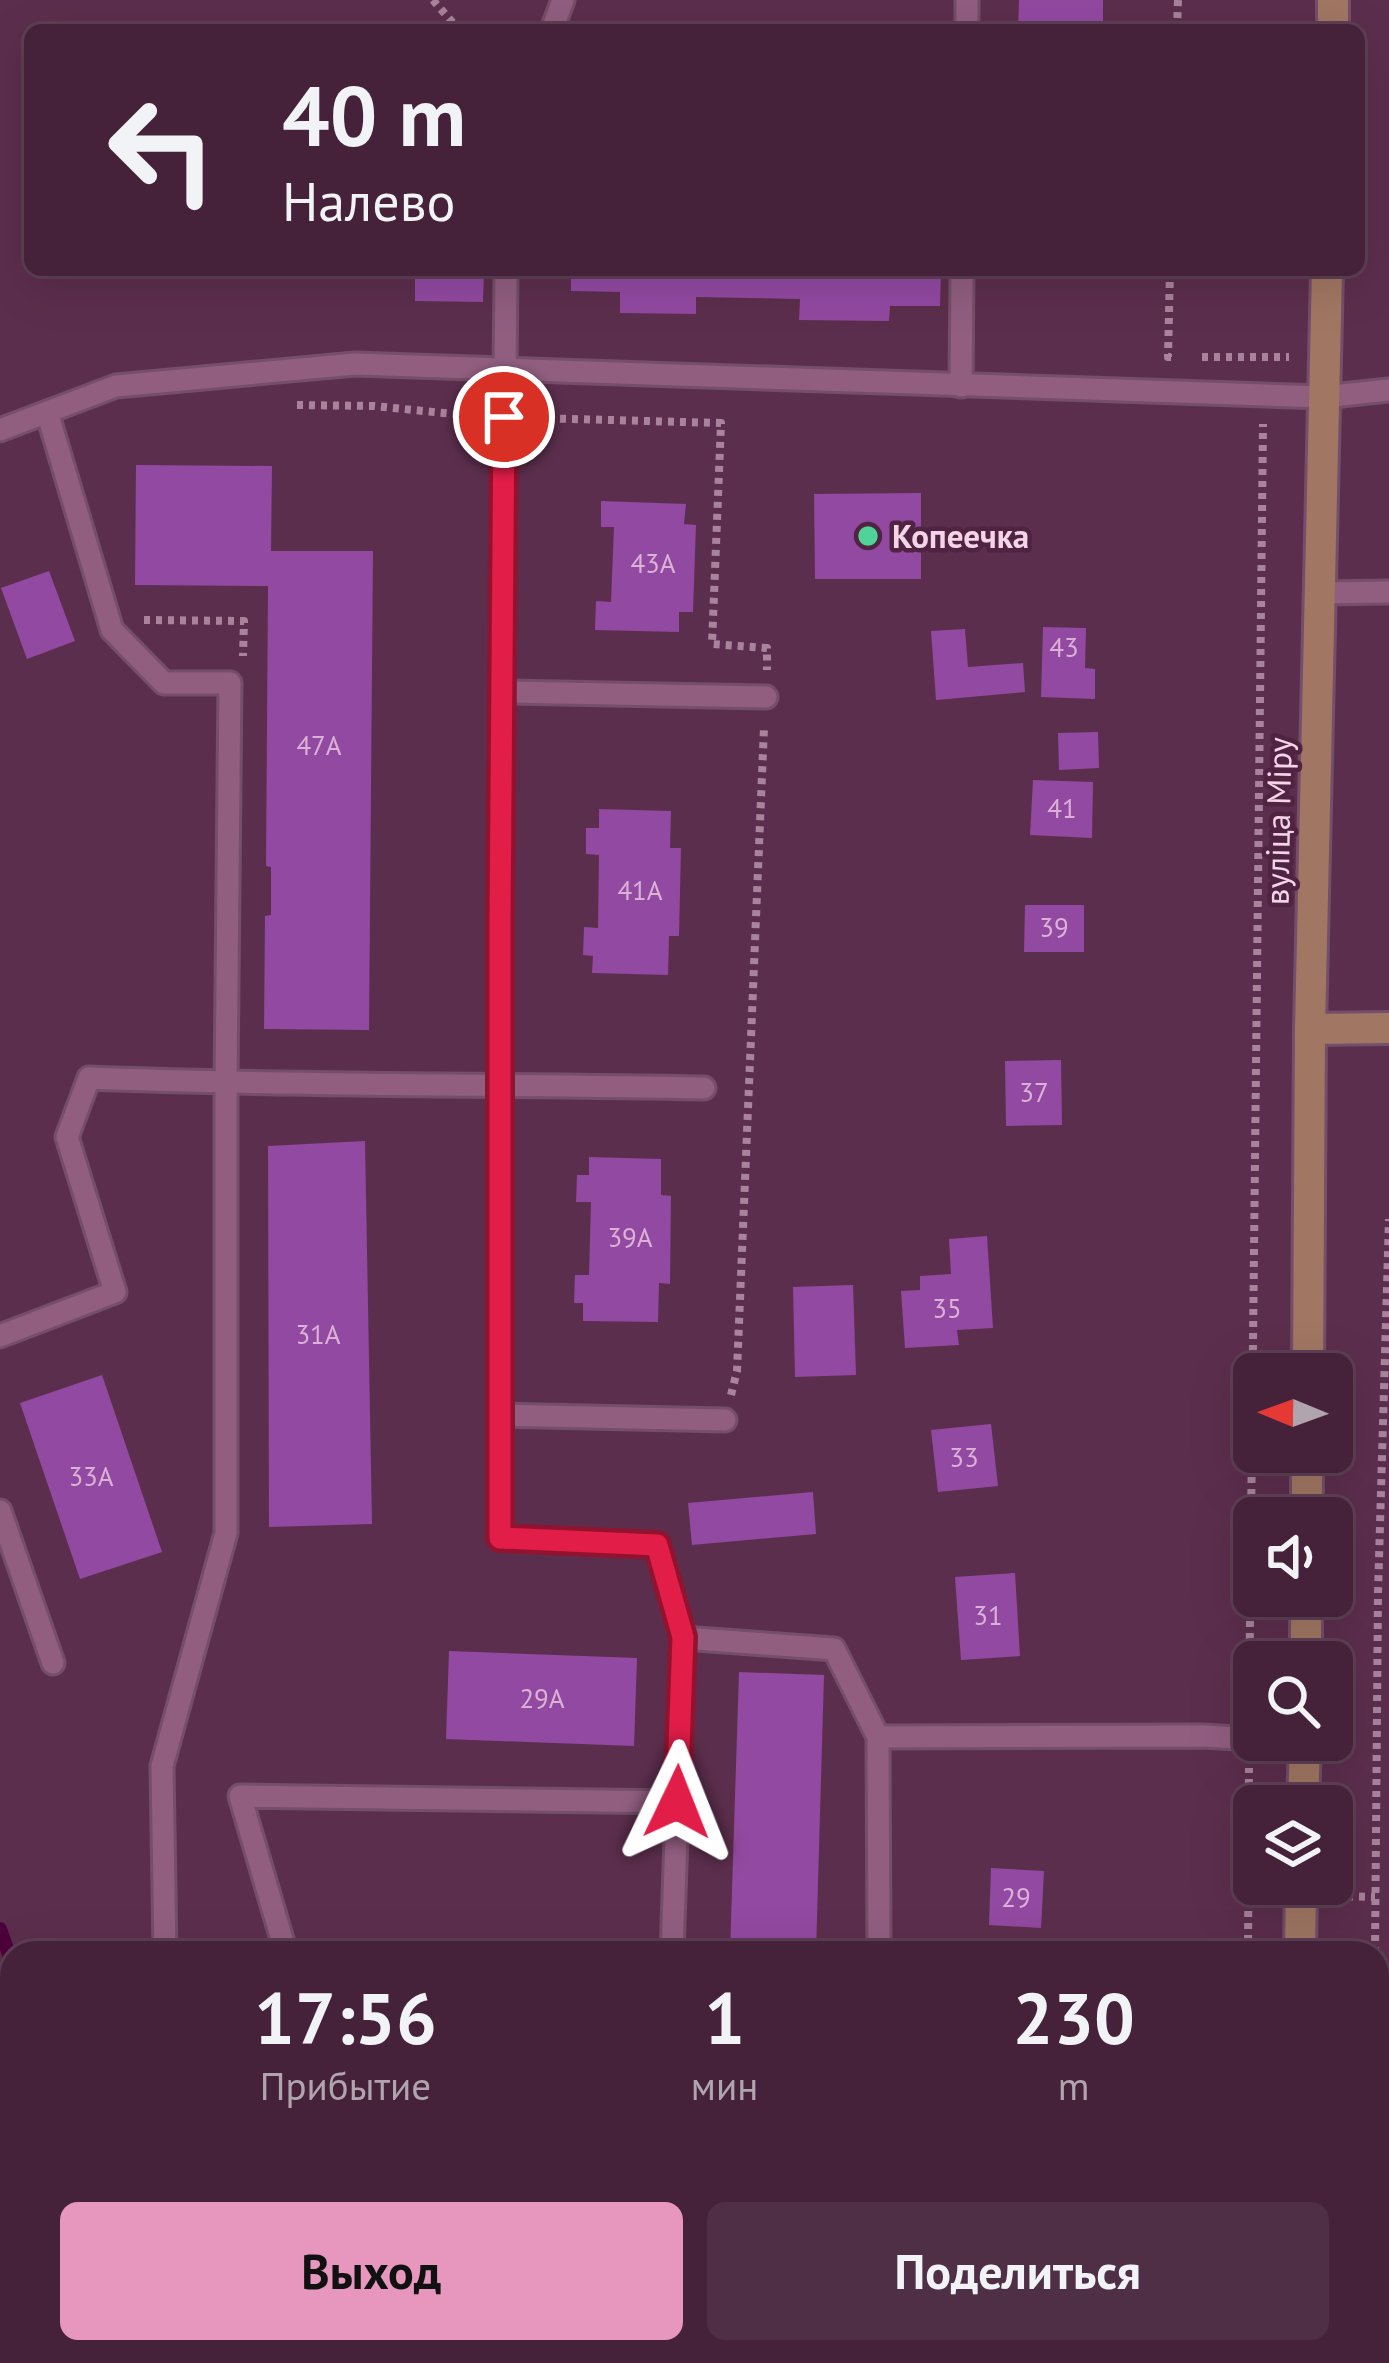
<!DOCTYPE html>
<html lang="ru">
<head>
<meta charset="utf-8">
<style>
  :root { --surface:#45223a; --page:#4f2f45; --text:#f1f3f6; --muted:#b0a4af; --line:#5d3f54; --accent:#e797bd }
  body { margin:0; font-family:"PT Sans",sans-serif; background:var(--page); color:var(--text); height:100vh; display:flex; flex-direction:column; font-size:45px; white-space:nowrap }
  * { box-sizing:border-box; margin:0 }
  p { font-size:39px; color:var(--muted) }
  .icon { flex:none; width:66px; height:66px; fill:none; stroke:currentColor; stroke-width:2; stroke-linecap:round; stroke-linejoin:round }
  .map { position:relative; flex:1; overflow:hidden }
  .sheet { position:absolute; left:0px; top:1941px; width:1389px; height:423px; display:flex; flex-direction:column; background:var(--surface); border-radius:36px 36px 0 0; box-shadow:0 12px 48px #0002,0 0 0 3px var(--line) }
  .sheet>* { flex:none }
  .top-card { position:absolute; left:24px; top:24px; width:1341px; height:252px; border-radius:18px; box-shadow:0 12px 48px #0002,0 0 0 3px var(--line); background:#45223a; color:var(--text); overflow:hidden }
  .needle { width:78px; rotate:271deg }
  .tools { position:absolute; left:1233px; top:1353px; display:grid; gap:24px }
  .tools a { display:grid; place-items:center; width:120px; height:120px; border-radius:18px; background:var(--surface); box-shadow:0 12px 48px #0002,0 0 0 3px var(--line); font-size:60px }
  .pin { position:absolute; display:grid; place-items:center; width:102px; height:102px; color:#fff; margin:-51px; border:6px solid #fff; border-radius:50%; box-shadow:0 3px 12px #0007 }
  .me { position:absolute; width:132px; margin:-66px; rotate:2deg; stroke-linejoin:round; filter:drop-shadow(0 0 9px #0008) }
  .turn { display:flex; align-items:center; gap:42px; height:252px; padding:0 60px; font-size:54px }
  .turn .icon { width:156px; height:156px; stroke-width:2.5 }
  .turn b { display:block; font-size:84px; line-height:102px }
  .eta { display:flex; justify-content:space-evenly; align-items:center; height:204px; text-align:center }
  .eta b { font-size:72px; font-weight:700; line-height:84px }
  .primary-button { display:flex; gap:24px; margin-top:auto; padding:24px 60px }
  .primary-button a { flex:1; height:138px; border-radius:18px; background:var(--accent); color:#111; font-size:48px; font-weight:700; line-height:138px; text-align:center }
  .primary-button a+a { background:var(--page); color:var(--text) }
  .map>svg:first-child { display:block }
</style>
</head>
<body>
<div class="map">
<svg width="1389" height="2363" viewBox="0 0 1389 2363">
  <rect width="100%" height="100%" fill="#5c2e4d"/>
  <g fill="none" stroke-linecap="round" stroke-linejoin="round">
    <!-- stream -->
    <g stroke="#4e023c" stroke-width="14">
      <path d="M 0,1929 L 12,1963"/>
      <path d="M 147,2352 L 151,2363"/>
    </g>
  </g>
  <!-- building -->
  <g fill="#9249a1">
    <path d="M 1019,0 L 1103,0 L 1103,30 L 1018,30 Z"/>
    <path d="M 415,270 L 484,270 L 483,302 L 415,301 Z"/>
    <path d="M 571,270 L 941,270 L 940,306 L 890,306 L 889,321 L 799,320 L 800,299 L 696,297 L 696,314 L 620,313 L 620,292 L 571,291 Z"/>
    <path d="M 136,465 L 272,466 L 271,551 L 373,551 L 369,1030 L 264,1029 L 265,916 L 271,915 L 271,867 L 266,866 L 268,586 L 135,585 Z"/>
    <path d="M 921,493 L 921,579 L 815,579 L 814,494 Z"/>
    <path d="M 601,501 L 686,504 L 684,524 L 696,525 L 693,612 L 679,612 L 679,632 L 595,630 L 596,601 L 611,602 L 614,527 L 601,527 Z"/>
    <path d="M 49,571 L 75,641 L 27,659 L 1,588 Z"/>
    <path d="M 1043,627 L 1086,628 L 1085,668 L 1095,669 L 1095,699 L 1041,697 Z"/>
    <path d="M 965,629 L 968,667 L 1023,663 L 1025,692 L 936,700 L 931,631 Z"/>
    <path d="M 1098,732 L 1099,768 L 1059,770 L 1058,733 Z"/>
    <path d="M 1033,780 L 1093,782 L 1092,838 L 1030,835 Z"/>
    <path d="M 599,809 L 671,811 L 670,848 L 681,848 L 679,936 L 669,936 L 668,975 L 592,973 L 593,956 L 583,955 L 584,927 L 598,928 L 599,855 L 586,854 L 586,828 L 599,828 Z"/>
    <path d="M 1025,905 L 1084,905 L 1084,952 L 1024,952 Z"/>
    <path d="M 1061,1060 L 1062,1125 L 1006,1126 L 1005,1061 Z"/>
    <path d="M 365,1141 L 372,1524 L 269,1527 L 268,1146 Z"/>
    <path d="M 589,1157 L 661,1159 L 661,1195 L 671,1196 L 670,1284 L 659,1283 L 658,1322 L 583,1321 L 583,1303 L 574,1303 L 575,1275 L 589,1275 L 591,1202 L 576,1202 L 577,1175 L 589,1175 Z"/>
    <path d="M 987,1236 L 993,1328 L 957,1330 L 959,1345 L 905,1348 L 901,1291 L 920,1290 L 920,1276 L 951,1274 L 949,1239 Z"/>
    <path d="M 853,1285 L 856,1375 L 795,1377 L 793,1287 Z"/>
    <path d="M 102,1375 L 162,1552 L 80,1579 L 20,1403 Z"/>
    <path d="M 991,1424 L 998,1486 L 938,1492 L 931,1430 Z"/>
    <path d="M 813,1492 L 816,1534 L 692,1545 L 688,1503 Z"/>
    <path d="M 1015,1573 L 1020,1656 L 961,1660 L 955,1577 Z"/>
    <path d="M 449,1651 L 637,1658 L 634,1746 L 446,1739 Z"/>
    <path d="M 739,1672 L 824,1675 L 816,1953 L 730,1953 Z"/>
    <path d="M 991,1868 L 1044,1871 L 1041,1928 L 989,1925 Z"/>
    <path d="M 756,2352 L 811,2352 L 812,2354 L 758,2363 Z"/>
    <path d="M 832,2352 L 876,2352 L 878,2363 L 834,2363 Z"/>
  </g>
  <g fill="none" stroke-linecap="round" stroke-linejoin="round">
    <defs>
      <g id="lane">
        <path d="M 552,30 L 563,0"/>
        <path d="M 967,30 L 967,0"/>
        <path d="M 506,270 L 500,919 L 500,1538 L 657,1545 L 683,1638 L 834,1649 L 878,1737 L 879,1953"/>
        <path d="M 961,386 L 962,270"/>
        <path d="M 47,412 L 112,630 L 164,683 L 230,683 L 226,1083 L 226,1533 L 162,1766 L 165,1953"/>
        <path d="M 0,430 L 116,386 L 355,364 L 1323,397 L 1389,390"/>
        <path d="M 1318,593 L 1389,592"/>
        <path d="M 502,692 L 766,697"/>
        <path d="M 0,1336 L 115,1292 L 67,1137 L 89,1078 C 294,1086 499,1084 704,1088"/>
        <path d="M 500,1415 L 725,1420"/>
        <path d="M 0,1511 L 53,1663"/>
        <path d="M 878,1737 L 1203,1736 L 1254,1739"/>
        <path d="M 1278,1740 L 1305,1742"/>
        <path d="M 286,1953 L 240,1796 L 677,1802"/>
        <path d="M 672,1953 L 683,1638"/>
        <path d="M 218,2352 L 314,2361 L 336,2352"/>
      </g>
      <g id="secondary">
        <path d="M 1333,30 L 1333,0"/>
        <path d="M 1310,1029 L 1389,1028"/>
        <path d="M 1308,1374 L 1310,1029 L 1327,270"/>
        <path d="M 1307,1518 L 1307,1452"/>
        <path d="M 1306,1662 L 1306,1596"/>
        <path d="M 1303,1806 L 1305,1740"/>
        <path d="M 1300,1953 L 1301,1884"/>
        <path d="M 1291,2363 L 1291,2352"/>
      </g>
    </defs>
    <!-- lane casing -->
    <use href="#lane" stroke="#754e69" stroke-width="27"/>
    <!-- secondary casing -->
    <use href="#secondary" stroke="#754e69" stroke-width="36"/>
    <!-- path -->
    <g stroke="#a8839b" stroke-width="8" stroke-dasharray="6 6" stroke-linecap="butt">
      <path d="M 433,0 L 459,30"/>
      <path d="M 1177,30 L 1178,0"/>
      <path d="M 1170,270 L 1168,357 L 1175,357"/>
      <path d="M 1202,357 L 1289,357"/>
      <path d="M 297,405 L 374,406 L 473,416"/>
      <path d="M 536,418 L 721,423 L 712,644 L 767,648 L 767,670"/>
      <path d="M 144,620 L 244,621 L 243,656"/>
      <path d="M 731,1395 L 737,1371 L 764,727"/>
      <path d="M 1249,1711 L 1263,424"/>
      <path d="M 1335,1896 L 1375,1897"/>
      <path d="M 1248,1953 L 1249,1768"/>
      <path d="M 1375,1953 L 1378,1593 L 1389,1219"/>
      <path d="M 3,2363 L 12,2342"/>
      <path d="M 1243,2363 L 1243,2352"/>
      <path d="M 1371,2363 L 1371,2352"/>
    </g>
    <!-- lane -->
    <use href="#lane" stroke="#915e80" stroke-width="21"/>
    <!-- secondary -->
    <use href="#secondary" stroke="#a17763" stroke-width="30"/>
  </g>
  <g fill="none" stroke-linecap="round" stroke-linejoin="round">
    <defs>
      <path id="route" d="M 504,417 L 500,919 L 500,1538 L 657,1545 L 683,1637 L 677,1802"/>
    </defs>
    <!-- route casing -->
    <use href="#route" stroke="#92132f" stroke-width="30"/>
    <!-- route -->
    <use href="#route" stroke="#e11d48" stroke-width="21"/>
  </g>
  <!-- markers -->
  <circle fill="#50d398" stroke="#502342" stroke-width="4.5" cx="868" cy="536" r="12"/>
  <g text-anchor="middle" stroke-width="9" stroke-linejoin="round" paint-order="stroke">
    <!-- number labels -->
    <g font-size="27" fill="#dbb2d6">
      <text x="653" y="573">43А</text>
      <text x="1064" y="657">43</text>
      <text x="319" y="755">47А</text>
      <text x="1062" y="818">41</text>
      <text x="640" y="900">41А</text>
      <text x="1054" y="937">39</text>
      <text x="1034" y="1102">37</text>
      <text x="630" y="1247">39А</text>
      <text x="947" y="1318">35</text>
      <text x="318" y="1344">31А</text>
      <text x="964" y="1467">33</text>
      <text x="91" y="1486">33А</text>
      <text x="988" y="1625">31</text>
      <text x="542" y="1708">29А</text>
      <text x="1016" y="1907">29</text>
    </g>
    <!-- poi labels -->
    <g font-size="33" font-weight="bold" fill="#f3d5e7" stroke="#502342" text-anchor="start">
      <text x="892" y="548">Копеечка</text>
    </g>
    <!-- street labels -->
    <g font-size="33" fill="#f3d5e7" stroke="#502342">
      <text transform="translate(1278 821) rotate(-89)" y="12">вуліца Міру</text>
    </g>
  </g>
</svg>
<div class="tools">
<a><svg class="needle" viewBox="-14 -14 28 28"><path d="M0-13l5 13h-10z" fill="#e53935"/><path d="M0 13l5-13h-10z" fill="#b0a4af"/></svg></a>
<a><svg class="icon" aria-label="sound" viewBox="0 0 24 24"><path d="M4 9h4l5-4v14l-5-4H4zM17 9q2 3 0 6"/></svg></a>
<a><svg class="icon" aria-label="search" viewBox="0 0 24 24"><circle cx="10" cy="10" r="6"/><path d="M15 15l6 6"/></svg></a>
<a><svg class="icon" aria-label="layers" viewBox="0 0 24 24"><path d="M12 4l9 5-9 5-9-5zM3 14l9 5 9-5"/></svg></a>
</div>
<div class="pin" style="left:504px;top:417px;background:#d93025"><svg class="icon" aria-label="arrive" viewBox="0 0 24 24"><path d="M6 21V4h12l-3 4 3 4H6"/></svg></div>
<svg class="me" style="left:677px;top:1802px" viewBox="-20 -20 40 40"><path d="M0-17L14 15 0 8-14 15z" fill="#e11d48" stroke="#fff" stroke-width="4"/></svg>
<div class="top-card">
<div class="turn"><svg class="icon" aria-label="left" viewBox="0 0 24 24"><path d="M17 20v-9H6M10 6l-5 5 5 5"/></svg><div><b>40 m</b>Налево</div></div>
</div>
<section class="sheet">
<div class="eta">
<div><b>17:56</b><p>Прибытие</p></div>
<div><b>1</b><p>мин</p></div>
<div><b>230</b><p>m</p></div>
</div>
<div class="primary-button"><a>Выход</a><a>Поделиться</a></div>
</section>
</div>
</body>
</html>
